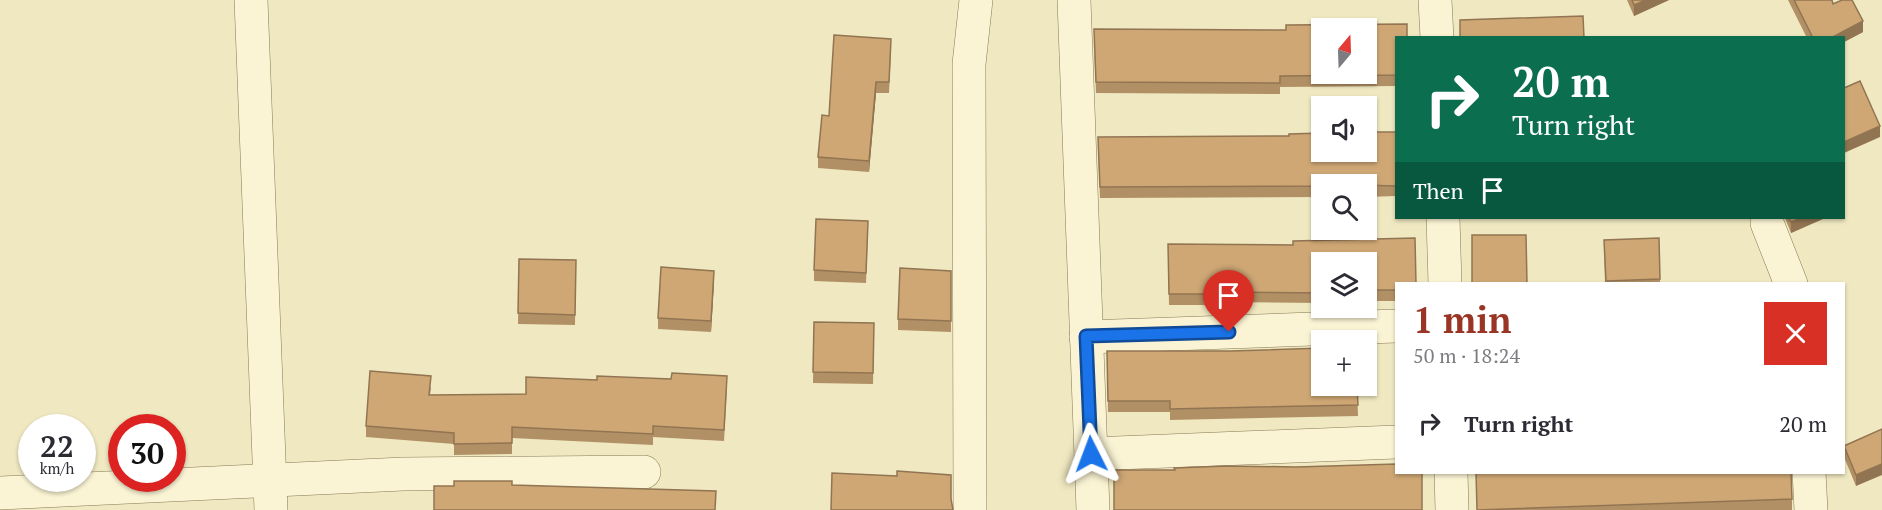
<!DOCTYPE html>
<html lang="en">
<head>
<meta charset="utf-8">
<style>
  :root { --surface:#fff; --page:#f2f2f3; --text:#2b2b33; --muted:#7c7c81; --accent:#9a3526 }
  body { margin:0; font-family:"PT Serif",serif; background:var(--page); color:var(--text); height:100vh; display:flex; flex-direction:column; font-size:22px; white-space:nowrap }
  * { box-sizing:border-box; margin:0 }
  p { font-size:20px; color:var(--muted) }
  .icon { flex:none; width:33px; height:33px; fill:none; stroke:currentColor; stroke-width:2; stroke-linecap:round; stroke-linejoin:round }
  .map { position:relative; flex:1; overflow:hidden }
  .drawer { position:absolute; left:1395px; top:282px; width:450px; height:192px; display:flex; flex-direction:column; background:var(--surface); border-radius:0px; box-shadow:0 2px 4px #0004 }
  .drawer>* { flex:none }
  .hud { position:absolute; left:1395px; top:36px; width:450px; height:183px; border-radius:0px; box-shadow:0 2px 4px #0004; background:#0b6e4f; color:#fff; overflow:hidden }
  .needle { width:39px; rotate:19deg }
  .controls { position:absolute; left:1311px; top:18px; display:grid; gap:12px }
  .controls a { display:grid; place-items:center; width:66px; height:66px; border-radius:0px; background:var(--surface); box-shadow:0 2px 4px #0004; font-size:30px }
  .speed { position:absolute; left:18px; top:414px; display:flex; gap:12px; font-size:30px; font-weight:700; text-align:center }
  .speed>* { display:grid; place-content:center; width:78px; height:78px; border-radius:50%; background:var(--surface); box-shadow:0 2px 4px #0004; line-height:1 }
  .speed small { font-size:15px; font-weight:400 }
  .speed .limit { border:9px solid #d22; background:#fff; color:#111 }
  .pin { position:absolute; display:grid; place-items:center; width:51px; height:51px; color:#fff; margin:-62px -26px; border-radius:50% 50% 50% 0; rotate:-45deg; box-shadow:0 0 6px #0007 }
  .pin .icon { rotate:45deg }
  .me { position:absolute; width:66px; margin:-33px; rotate:357deg; stroke-linejoin:round; filter:drop-shadow(0 0 4px #0008) }
  .turn { display:flex; align-items:center; gap:21px; height:126px; padding:0 18px; font-size:27px }
  .turn .icon { width:78px; height:78px; stroke-width:2.5 }
  .turn b { display:block; font-size:42px; line-height:51px }
  .then { display:flex; align-items:center; height:57px; padding:0 18px; background:#0003; gap:12px; font-size:22px }
  .round { display:grid; place-items:center; flex:none; width:63px; height:63px; border-radius:0px; background:var(--page) }
  .summary { display:flex; align-items:center; justify-content:space-between; height:102px; padding:0 18px }
  h1 { font-size:36px; font-weight:600; line-height:45px; color:var(--accent) }
  ul { padding:0; list-style:none }
  li { display:flex; align-items:center; gap:18px; height:78px; padding:0 18px }
  li div { flex:1 }
  li b { display:block; font-size:22px }
  li em { font-style:normal }
  .map>svg:first-child { display:block }
</style>
</head>
<body>
<div class="map">
<svg width="1882" height="510" viewBox="0 0 1882 510">
  <rect width="100%" height="100%" fill="#efe8c0"/>
  <g fill="none" stroke-linecap="round" stroke-linejoin="round">
    <defs>
      <g id="minor">
        <path d="M 251,0 L 271,510"/>
        <path d="M 1074,0 L 1093,510"/>
        <path d="M 1435,0 L 1437,38"/>
        <path d="M 1443,218 L 1445,284"/>
        <path d="M 1767,223 L 1791,284"/>
        <path d="M 1086,337 L 1396,326"/>
        <path d="M 1091,454 L 1396,442"/>
        <path d="M 1451,472 L 1452,510"/>
        <path d="M 1809,472 L 1811,510"/>
        <path d="M 0,493 L 403,474 L 644,472"/>
        <path d="M 970,510 L 969,64 L 976,0"/>
      </g>
    </defs>
    <!-- minor casing -->
    <use href="#minor" stroke="#897957" stroke-width="34"/>
    <!-- minor -->
    <use href="#minor" stroke="#faf4d4" stroke-width="33"/>
  </g>
  <!-- wall -->
  <g fill="#b29065">
    <path d="M 1627,0 L 1669,0 L 1634,16 Z"/>
    <path d="M 1788,0 L 1832,0 L 1833,4 L 1863,32 L 1844,42 L 1844,38 L 1807,38 Z"/>
    <path d="M 1396,38 L 1396,86 L 1280,87 L 1280,94 L 1096,93 L 1094,40 Z"/>
    <path d="M 891,50 L 889,93 L 876,93 L 869,172 L 818,168 L 818,157 Z"/>
    <path d="M 1396,132 L 1396,196 L 1366,197 L 1366,184 L 1322,184 L 1322,197 L 1100,198 L 1098,148 L 1289,136 Z"/>
    <path d="M 1785,218 L 1825,218 L 1791,233 Z"/>
    <path d="M 868,232 L 866,283 L 814,281 L 814,270 Z"/>
    <path d="M 1415,238 L 1416,284 L 1396,284 L 1396,301 L 1366,301 L 1366,262 L 1322,262 L 1322,303 L 1226,302 L 1226,305 L 1169,305 L 1168,244 L 1293,245 L 1293,241 Z"/>
    <path d="M 1659,238 L 1660,284 L 1605,284 L 1604,240 Z"/>
    <path d="M 519,259 L 576,260 L 575,325 L 518,324 Z"/>
    <path d="M 951,271 L 951,332 L 898,330 L 898,319 Z"/>
    <path d="M 714,281 L 711,332 L 658,329 L 658,318 Z"/>
    <path d="M 814,322 L 874,323 L 873,384 L 813,383 Z"/>
    <path d="M 1107,351 L 1357,386 L 1358,416 L 1170,420 L 1170,412 L 1108,412 Z"/>
    <path d="M 431,387 L 430,395 L 526,394 L 727,387 L 724,441 L 653,437 L 653,445 L 512,438 L 512,454 L 454,455 L 454,444 L 366,437 L 366,426 Z"/>
    <path d="M 1882,429 L 1856,486 L 1844,457 L 1844,446 Z"/>
    <path d="M 1792,499 L 1792,510 L 1477,510 Z"/>
  </g>
  <!-- shaded-wall -->
  <g fill="#917552">
    <path d="M 1646,0 L 1669,0 L 1634,16 L 1634,5 Z"/>
    <path d="M 1863,21 L 1863,32 L 1844,42 L 1844,38 L 1831,38 Z"/>
    <path d="M 876,82 L 876,93 L 869,172 L 869,161 Z"/>
    <path d="M 1880,126 L 1880,137 L 1844,153 L 1844,142 Z"/>
    <path d="M 1801,218 L 1825,218 L 1791,233 L 1791,222 Z"/>
    <path d="M 714,271 L 714,281 L 711,332 L 711,321 Z"/>
    <path d="M 1882,464 L 1882,475 L 1856,486 L 1856,475 Z"/>
  </g>
  <!-- building -->
  <g fill="#cfa775" stroke="#917552" stroke-width="1.5" fill-rule="evenodd">
    <path d="M 1632,0 L 1646,0 L 1634,5 Z"/>
    <path d="M 1794,0 L 1832,0 L 1833,4 L 1842,0 L 1852,0 L 1863,21 L 1831,38 L 1813,38 Z"/>
    <path d="M 1583,16 L 1584,38 L 1460,38 L 1460,20 Z"/>
    <path d="M 1407,24 L 1407,38 L 1396,38 L 1396,75 L 1280,76 L 1280,83 L 1096,82 L 1094,29 L 1286,30 L 1286,25 ZM 1322,28 L 1366,28 L 1366,74 L 1322,74 Z"/>
    <path d="M 834,35 L 891,39 L 889,82 L 876,82 L 869,161 L 818,157 L 822,115 L 829,116 Z"/>
    <path d="M 1860,81 L 1880,126 L 1844,142 L 1844,88 Z"/>
    <path d="M 1366,132 L 1396,132 L 1396,186 L 1322,184 L 1322,186 L 1100,187 L 1098,137 L 1289,136 L 1289,134 L 1322,133 L 1322,152 L 1366,152 Z"/>
    <path d="M 1789,218 L 1801,218 L 1791,222 Z"/>
    <path d="M 816,219 L 868,221 L 866,273 L 814,270 Z"/>
    <path d="M 1472,235 L 1526,235 L 1527,284 L 1472,284 Z"/>
    <path d="M 1415,238 L 1416,284 L 1396,284 L 1396,290 L 1366,290 L 1366,262 L 1322,262 L 1322,293 L 1226,292 L 1226,294 L 1169,294 L 1168,244 L 1293,245 L 1293,241 Z"/>
    <path d="M 1659,238 L 1660,279 L 1606,281 L 1604,240 Z"/>
    <path d="M 519,259 L 576,260 L 575,315 L 518,313 Z"/>
    <path d="M 661,267 L 714,271 L 711,321 L 658,318 Z"/>
    <path d="M 900,268 L 951,271 L 951,321 L 898,319 Z"/>
    <path d="M 814,322 L 874,323 L 873,373 L 813,372 Z"/>
    <path d="M 1322,348 L 1322,386 L 1357,386 L 1358,405 L 1170,409 L 1170,401 L 1108,401 L 1107,351 L 1231,351 Z"/>
    <path d="M 370,371 L 431,376 L 429,395 L 526,394 L 526,377 L 597,380 L 597,376 L 671,379 L 672,373 L 727,376 L 724,430 L 653,426 L 653,434 L 512,427 L 512,443 L 454,444 L 454,433 L 366,426 Z"/>
    <path d="M 1882,429 L 1882,464 L 1856,475 L 1844,446 Z"/>
    <path d="M 1396,464 L 1396,472 L 1422,472 L 1422,510 L 1114,510 L 1114,470 L 1175,470 L 1174,468 L 1227,466 L 1296,467 Z"/>
    <path d="M 897,471 L 951,475 L 951,499 L 953,510 L 831,510 L 832,473 L 897,476 Z"/>
    <path d="M 1476,472 L 1791,472 L 1792,499 L 1477,510 Z"/>
    <path d="M 454,481 L 512,481 L 512,485 L 716,491 L 715,510 L 434,510 L 434,486 L 454,486 Z"/>
  </g>
  <g fill="none" stroke-linecap="round" stroke-linejoin="round">
    <defs>
      <path id="route" d="M 1091,454 L 1086,336 L 1229,332"/>
    </defs>
    <!-- route casing -->
    <use href="#route" stroke="#114b97" stroke-width="15"/>
    <!-- route -->
    <use href="#route" stroke="#1a73e8" stroke-width="10"/>
  </g>
</svg>
<div class="controls">
<a><svg class="needle" viewBox="-14 -14 28 28"><path d="M0-13l5 13h-10z" fill="#e53935"/><path d="M0 13l5-13h-10z" fill="#7c7c81"/></svg></a>
<a><svg class="icon" aria-label="sound" viewBox="0 0 24 24"><path d="M4 9h4l5-4v14l-5-4H4zM17 9q2 3 0 6"/></svg></a>
<a><svg class="icon" aria-label="search" viewBox="0 0 24 24"><circle cx="10" cy="10" r="6"/><path d="M15 15l6 6"/></svg></a>
<a><svg class="icon" aria-label="layers" viewBox="0 0 24 24"><path d="M12 4l9 5-9 5-9-5zM3 14l9 5 9-5"/></svg></a>
<a>+</a>
</div>
<div class="speed"><div>22<small>km/h</small></div><div class="limit">30</div></div>
<div class="pin" style="left:1229px;top:332px;background:#d93025"><svg class="icon" aria-label="arrive" viewBox="0 0 24 24"><path d="M6 21V4h12l-3 4 3 4H6"/></svg></div>
<svg class="me" style="left:1091px;top:454px" viewBox="-20 -20 40 40"><path d="M0-17L14 15 0 8-14 15z" fill="#1a73e8" stroke="#fff" stroke-width="4"/></svg>
<div class="hud">
<div class="turn"><svg class="icon" aria-label="right" viewBox="0 0 24 24"><path d="M7 20v-9h11M14 6l5 5-5 5"/></svg><div><b>20 m</b>Turn right</div></div>
<div class="then">Then<svg class="icon" aria-label="arrive" viewBox="0 0 24 24"><path d="M6 21V4h12l-3 4 3 4H6"/></svg></div>
</div>
<section class="drawer">
<div class="summary"><div><h1>1 min</h1><p>50 m · 18:24</p></div><a class="round" style="background:#d93025;color:#fff"><svg class="icon" aria-label="close" viewBox="0 0 24 24"><path d="M6 6l12 12M18 6L6 18"/></svg></a></div>
<ul>
<li><svg class="icon" aria-label="right" viewBox="0 0 24 24"><path d="M7 20v-9h11M14 6l5 5-5 5"/></svg><div><b>Turn right</b></div><em>20 m</em></li>
</ul>
</section>
</div>
</body>
</html>
